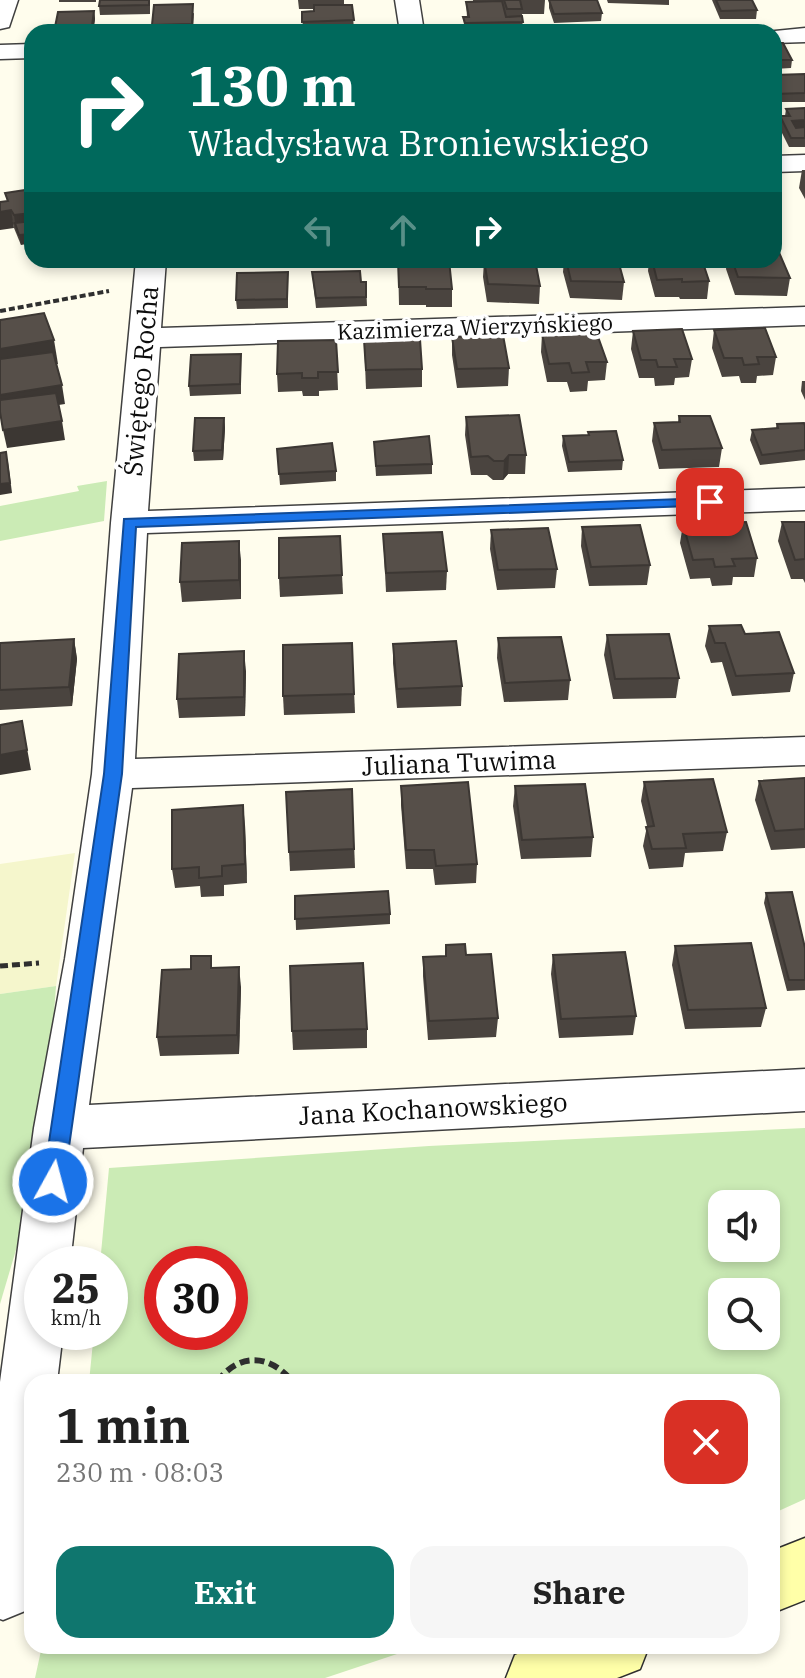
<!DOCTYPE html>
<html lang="en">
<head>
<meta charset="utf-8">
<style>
  :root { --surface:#fff; --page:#f6f6f6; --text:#222; --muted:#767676; --accent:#0f766e }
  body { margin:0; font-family:"IBM Plex Serif",serif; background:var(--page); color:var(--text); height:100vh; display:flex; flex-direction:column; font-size:30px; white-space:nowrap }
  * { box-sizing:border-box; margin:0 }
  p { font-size:26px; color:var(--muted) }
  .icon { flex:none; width:44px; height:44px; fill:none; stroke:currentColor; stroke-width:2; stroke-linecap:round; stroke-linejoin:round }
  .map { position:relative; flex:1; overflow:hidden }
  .sheet { position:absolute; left:24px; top:1374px; width:756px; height:280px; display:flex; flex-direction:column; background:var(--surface); border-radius:24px; box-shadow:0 4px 12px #0003 }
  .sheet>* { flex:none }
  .guide { position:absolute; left:24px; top:24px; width:758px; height:244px; border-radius:24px; box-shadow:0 4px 12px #0003; background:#00695c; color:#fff; overflow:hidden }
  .tools { position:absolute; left:708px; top:1190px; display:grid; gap:16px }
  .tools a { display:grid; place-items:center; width:72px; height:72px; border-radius:16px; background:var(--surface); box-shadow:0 4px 12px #0003; font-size:40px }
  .speed { position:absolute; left:24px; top:1246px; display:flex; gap:16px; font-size:40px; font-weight:700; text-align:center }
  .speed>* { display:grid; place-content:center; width:104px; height:104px; border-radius:50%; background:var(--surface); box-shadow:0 4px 12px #0003; line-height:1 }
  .speed small { font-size:20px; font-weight:400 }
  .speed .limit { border:12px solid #d22; background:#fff; color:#111 }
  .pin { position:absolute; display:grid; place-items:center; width:68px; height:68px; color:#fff; margin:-34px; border-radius:16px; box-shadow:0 4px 12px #0006 }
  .me { position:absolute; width:88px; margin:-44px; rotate:7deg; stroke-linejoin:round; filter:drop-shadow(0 0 6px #0008) }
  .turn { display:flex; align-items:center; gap:28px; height:168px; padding:0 32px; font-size:36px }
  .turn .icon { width:104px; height:104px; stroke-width:2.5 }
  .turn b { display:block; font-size:56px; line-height:68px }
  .lanes { display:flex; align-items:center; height:76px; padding:0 32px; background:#0003; justify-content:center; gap:40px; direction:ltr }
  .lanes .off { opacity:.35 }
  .round { display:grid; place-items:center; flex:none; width:84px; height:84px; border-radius:24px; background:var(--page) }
  .summary { display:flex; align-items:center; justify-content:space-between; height:136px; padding:0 32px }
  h1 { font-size:48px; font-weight:700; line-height:60px }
  .primary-button { display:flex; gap:16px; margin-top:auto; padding:16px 32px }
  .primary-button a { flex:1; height:92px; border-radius:24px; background:var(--accent); color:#fff; font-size:32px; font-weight:700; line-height:92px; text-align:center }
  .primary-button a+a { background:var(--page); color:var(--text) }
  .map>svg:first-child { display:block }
</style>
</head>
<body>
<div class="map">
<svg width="805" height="1678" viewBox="0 0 805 1678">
  <rect width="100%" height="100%" fill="#fffded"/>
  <!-- farmland -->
  <path fill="#f5f6cc" d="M 75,853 L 56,986 L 0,994 L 0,864 Z"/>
  <!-- green -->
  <g fill="#cbebb5" fill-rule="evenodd">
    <path d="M 107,481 L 104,521 L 0,541 L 0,506 L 79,491 L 77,486 Z"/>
    <path d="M 56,986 L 44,1155 L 0,1304 L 0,994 Z"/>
    <path d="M 805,1128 L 805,1499 L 772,1514 L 772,1382 L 89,1382 L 94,1332 L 110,1332 L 110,1264 L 100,1264 L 109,1168 L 429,1146 ZM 722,1204 L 766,1204 L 766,1248 L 722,1248 ZM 162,1264 L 230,1264 L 230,1332 L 162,1332 ZM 722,1292 L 766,1292 L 766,1336 L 722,1336 Z"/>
    <path d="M 42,1646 L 421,1646 L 325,1678 L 35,1678 Z"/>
  </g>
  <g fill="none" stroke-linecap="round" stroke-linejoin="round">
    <defs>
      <g id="street">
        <path d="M 0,0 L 18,0 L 9,27 L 0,29 Z"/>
        <path d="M 395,0 L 419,0 L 424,32 L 400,32 Z"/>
        <path d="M 805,28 L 805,42 L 774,43 L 774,32 L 765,32 Z"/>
        <path d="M 32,44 L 32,58 L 0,59 L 0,45 Z"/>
        <path d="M 805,155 L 805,171 L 774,172 L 774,156 Z"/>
        <path d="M 136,260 L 166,260 L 161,328 L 805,307 L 805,325 L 160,347 L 148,511 L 805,488 L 805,510 L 147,533 L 135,759 L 805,737 L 805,765 L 132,788 L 89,1105 L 805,1069 L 805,1111 L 83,1148 L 70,1264 L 42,1264 L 42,1332 L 63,1332 L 57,1382 L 32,1382 L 32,1594 L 25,1611 L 3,1620 L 0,1619 L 0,1382 L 34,1128 L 65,959 L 92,774 L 111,523 Z"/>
      </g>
      <g id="secondary">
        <path d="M 805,1538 L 805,1600 L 772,1613 L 772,1551 Z"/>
        <path d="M 537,1646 L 649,1646 L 640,1669 L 617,1678 L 506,1678 L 515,1655 Z"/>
      </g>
    </defs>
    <!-- street casing -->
    <use href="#street" stroke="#404040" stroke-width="3"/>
    <!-- secondary casing -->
    <use href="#secondary" stroke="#2f2f2f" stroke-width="3"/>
    <!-- path-far2 -->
    <path stroke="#2f2f2f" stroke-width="4" stroke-dasharray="6 3" stroke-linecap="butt" d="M 0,311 L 109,291"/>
    <!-- path-far1 -->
    <path stroke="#2f2f2f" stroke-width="5" stroke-dasharray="8 4" stroke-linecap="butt" d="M 0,966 L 39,963"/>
    <!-- path -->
    <path stroke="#2f2f2f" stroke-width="6" stroke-dasharray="10 5" stroke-linecap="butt" d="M 217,1382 C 239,1352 270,1354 293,1382"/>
    <!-- street -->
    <use href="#street" fill="#fff" fill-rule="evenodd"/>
    <!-- secondary -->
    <use href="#secondary" fill="#ffffa8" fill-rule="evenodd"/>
  </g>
  <!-- wall -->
  <g fill="#4a443f">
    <rect x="59" y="0" width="37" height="2"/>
    <path d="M 150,0 L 150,14 L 100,15 L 99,6 Z"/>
    <path d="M 298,0 L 344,0 L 344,5 L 352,5 L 354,29 L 303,30 L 302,12 L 314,11 L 314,9 L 299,9 Z"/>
    <path d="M 473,0 L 545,0 L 544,14 L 522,14 L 523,31 L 465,32 L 463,17 L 467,17 L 466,2 L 473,1 Z"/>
    <path d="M 549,0 L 602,13 L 601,21 L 554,23 L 549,8 Z"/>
    <path d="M 607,0 L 669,0 L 669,5 L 608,3 Z"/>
    <path d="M 712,0 L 752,0 L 757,10 L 756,19 L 720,19 Z"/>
    <path d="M 94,11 L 95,19 L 93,32 L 56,32 L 55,27 Z"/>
    <path d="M 194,13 L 193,32 L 152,32 L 152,25 Z"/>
    <path d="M 774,43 L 792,60 L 791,68 L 774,69 Z"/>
    <path d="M 805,74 L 805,102 L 774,102 L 774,75 Z"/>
    <path d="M 805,108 L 805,147 L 789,147 L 778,125 L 780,116 L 785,116 L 786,109 Z"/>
    <path d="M 802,170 L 805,170 L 805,199 L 799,188 Z"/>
    <path d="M 32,189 L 21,245 L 14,228 L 5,193 Z"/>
    <path d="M 484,260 L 540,286 L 539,304 L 487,302 L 483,277 Z"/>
    <path d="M 564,260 L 618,260 L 624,282 L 622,300 L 570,298 L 563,272 Z"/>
    <path d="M 649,260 L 709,281 L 707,299 L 680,299 L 679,297 L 655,297 L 648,271 Z"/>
    <path d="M 727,260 L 774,260 L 790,278 L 787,296 L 735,295 L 726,269 Z"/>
    <path d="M 398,261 L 452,289 L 452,307 L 426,307 L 426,305 L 399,305 Z"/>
    <path d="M 288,272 L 288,308 L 237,309 L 236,300 Z"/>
    <path d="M 312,272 L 361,282 L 366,282 L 367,306 L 316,308 Z"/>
    <path d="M 714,330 L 776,357 L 773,375 L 757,376 L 756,383 L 741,383 L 739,376 L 722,377 L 712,348 Z"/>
    <path d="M 633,331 L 692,359 L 689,377 L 675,378 L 674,385 L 655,386 L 654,378 L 639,378 L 631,349 Z"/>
    <path d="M 542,334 L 607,362 L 605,380 L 588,381 L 587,391 L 570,392 L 567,382 L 547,382 L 541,352 Z"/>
    <path d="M 452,337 L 509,368 L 508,386 L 457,388 L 452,355 Z"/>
    <path d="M 336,340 L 338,390 L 319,391 L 319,396 L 303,396 L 302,391 L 278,392 L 277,374 Z"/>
    <path d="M 364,340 L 422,369 L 422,387 L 366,389 Z"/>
    <path d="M 241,354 L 241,394 L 190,396 L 189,386 Z"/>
    <path d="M 802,381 L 805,381 L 805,400 L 801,391 Z"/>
    <path d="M 679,416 L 722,448 L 719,467 L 659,469 L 652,441 L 654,423 L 678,422 Z"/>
    <path d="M 466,417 L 526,455 L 525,474 L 508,474 L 503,480 L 493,480 L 487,475 L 471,475 L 465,435 Z"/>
    <path d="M 224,418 L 225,428 L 223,460 L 194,461 L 193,451 Z"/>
    <path d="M 777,424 L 805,426 L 805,460 L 760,465 L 750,440 L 752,430 L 776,428 Z"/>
    <path d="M 588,432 L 623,460 L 622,470 L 568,472 L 562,446 L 563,436 L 588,435 Z"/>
    <path d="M 374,442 L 432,464 L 432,474 L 376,476 Z"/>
    <path d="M 277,449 L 336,471 L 336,481 L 280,485 Z"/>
    <path d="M 782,522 L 805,522 L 805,583 L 803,579 L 791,579 L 778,541 Z"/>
    <path d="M 683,524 L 757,558 L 754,577 L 733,577 L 732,585 L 712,586 L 710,578 L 690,579 L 680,543 Z"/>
    <path d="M 582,527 L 650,565 L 647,585 L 589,586 L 581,546 Z"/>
    <path d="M 491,530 L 557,569 L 555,588 L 497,590 L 490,549 Z"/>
    <path d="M 383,534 L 447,571 L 446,590 L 386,592 Z"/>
    <path d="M 340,536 L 343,594 L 280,597 L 279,578 Z"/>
    <path d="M 241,560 L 241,599 L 182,602 L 180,582 Z"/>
    <path d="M 709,626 L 794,673 L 790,692 L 732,696 L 722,662 L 711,663 L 705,646 Z"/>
    <path d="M 607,635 L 679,678 L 676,698 L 613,699 L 604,655 Z"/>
    <path d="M 498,638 L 570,680 L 568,700 L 504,702 L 497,658 Z"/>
    <path d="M 74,639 L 77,659 L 72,706 L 0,710 L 0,643 Z"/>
    <path d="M 352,643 L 355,713 L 284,715 L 283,696 Z"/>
    <path d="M 393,644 L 462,686 L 461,706 L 397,708 L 393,663 Z"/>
    <path d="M 246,671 L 245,716 L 179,718 L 177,699 Z"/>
    <path d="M 805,778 L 805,848 L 771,850 L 755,800 L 759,781 Z"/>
    <path d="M 644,782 L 727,832 L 723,851 L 685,853 L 683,867 L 649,869 L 643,846 L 647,826 L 641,801 Z"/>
    <path d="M 401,786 L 477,864 L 476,883 L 435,885 L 433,869 L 406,869 L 401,805 Z"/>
    <path d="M 515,786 L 593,837 L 591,857 L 521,859 L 513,806 Z"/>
    <path d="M 352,789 L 355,868 L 290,871 L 286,792 Z"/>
    <path d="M 245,825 L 247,883 L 224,885 L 224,896 L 201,897 L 200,886 L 175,888 L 172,869 Z"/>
    <path d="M 766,893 L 805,947 L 805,946 L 805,990 L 787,991 L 764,903 Z"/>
    <path d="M 295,896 L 390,914 L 390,924 L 296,930 Z"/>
    <path d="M 446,945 L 466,955 L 498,1018 L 496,1037 L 428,1040 L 423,976 L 423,957 L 446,956 Z"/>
    <path d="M 675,946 L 766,1008 L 761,1027 L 685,1029 L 672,965 Z"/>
    <path d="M 553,955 L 636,1016 L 633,1035 L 559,1038 L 551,974 Z"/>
    <path d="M 213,968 L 241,987 L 239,1054 L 160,1056 L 157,1037 Z"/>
    <path d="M 367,1029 L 367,1048 L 293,1050 L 292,1031 Z"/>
  </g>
  <!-- shaded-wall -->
  <g fill="#3c3733">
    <path d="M 94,11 L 95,19 L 93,32 L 92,26 Z"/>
    <path d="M 805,120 L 805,128 L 791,130 L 792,121 Z"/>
    <path d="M 11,210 L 14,228 L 0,230 L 0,212 Z"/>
    <path d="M 32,213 L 32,230 L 15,223 L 14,215 Z"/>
    <path d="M 32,234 L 32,243 L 21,245 L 19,235 Z"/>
    <path d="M 54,340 L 58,364 L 0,374 L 0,349 Z"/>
    <path d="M 62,385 L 65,404 L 0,414 L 0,395 Z"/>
    <path d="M 224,418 L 225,428 L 223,460 L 222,450 Z"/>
    <path d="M 62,421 L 65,440 L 7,448 L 3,430 Z"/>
    <path d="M 509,455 L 508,474 L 503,480 L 504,461 Z"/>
    <path d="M 8,462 L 12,493 L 0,495 L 0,484 Z"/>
    <path d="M 239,541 L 241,560 L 241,599 L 239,580 Z"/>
    <path d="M 74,639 L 77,659 L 72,706 L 69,687 Z"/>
    <path d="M 244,651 L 246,671 L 245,716 L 244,697 Z"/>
    <path d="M 22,721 L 31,770 L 0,775 L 0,755 Z"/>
    <path d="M 243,805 L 245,825 L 247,883 L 245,864 Z"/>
    <path d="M 239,967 L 241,987 L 239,1054 L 237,1035 Z"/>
  </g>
  <!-- building -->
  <g fill="#564f49" stroke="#3c3733" stroke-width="2">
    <path d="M 100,0 L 149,0 L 149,5 L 99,6 Z"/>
    <path d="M 504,0 L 520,0 L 522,9 L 507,9 Z"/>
    <path d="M 549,0 L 597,0 L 602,13 L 554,14 Z"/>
    <path d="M 716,0 L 752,0 L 757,10 L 721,11 Z"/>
    <path d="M 502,1 L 506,17 L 522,16 L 523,22 L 465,23 L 463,17 L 469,17 L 466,2 Z"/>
    <path d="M 193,4 L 192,24 L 152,25 L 154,5 Z"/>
    <path d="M 314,5 L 352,5 L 354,20 L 302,22 L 302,12 L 314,11 Z"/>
    <path d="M 94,11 L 92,26 L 55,27 L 58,12 Z"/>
    <path d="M 774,43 L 783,43 L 792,60 L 774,60 Z"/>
    <path d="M 805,74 L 805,93 L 774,94 L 774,75 Z"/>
    <path d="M 805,108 L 805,120 L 792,121 L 796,128 L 805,127 L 805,138 L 791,138 L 780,116 L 790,116 L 786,109 Z"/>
    <path d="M 32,189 L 32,213 L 14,215 L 11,210 L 0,212 L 0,202 L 8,201 L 5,193 Z"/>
    <path d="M 32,221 L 32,234 L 19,235 L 15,223 Z"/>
    <path d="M 774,250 L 778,250 L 790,278 L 738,277 L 732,260 L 774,260 Z"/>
    <path d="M 449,260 L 452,289 L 426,289 L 426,287 L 399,287 L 398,261 Z"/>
    <path d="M 484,260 L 535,260 L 540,286 L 488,284 Z"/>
    <path d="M 566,260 L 618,260 L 624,282 L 571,281 Z"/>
    <path d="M 652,260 L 702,260 L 709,281 L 682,282 L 682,279 L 657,280 Z"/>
    <path d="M 360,271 L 361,282 L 366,282 L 366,297 L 316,298 L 312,272 Z"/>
    <path d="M 288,272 L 287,299 L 236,300 L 237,273 Z"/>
    <path d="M 44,313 L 54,340 L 0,349 L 0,320 Z"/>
    <path d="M 765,328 L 776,357 L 757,357 L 759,364 L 744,365 L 742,358 L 724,358 L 714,330 Z"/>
    <path d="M 682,329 L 692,359 L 674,359 L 677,367 L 658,367 L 656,360 L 641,360 L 633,331 Z"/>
    <path d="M 596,331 L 607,362 L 586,362 L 589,372 L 572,373 L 569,363 L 549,364 L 542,334 Z"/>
    <path d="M 503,335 L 509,368 L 457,369 L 452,337 Z"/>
    <path d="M 420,339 L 422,369 L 366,370 L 364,340 Z"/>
    <path d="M 336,340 L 338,372 L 318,372 L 318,378 L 302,378 L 302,373 L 277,374 L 278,341 Z"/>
    <path d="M 53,352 L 62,385 L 0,395 L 0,359 Z"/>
    <path d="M 241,354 L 240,384 L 189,386 L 191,355 Z"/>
    <path d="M 56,393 L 62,421 L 3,430 L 0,412 L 0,400 Z"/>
    <path d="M 519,415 L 526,455 L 509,455 L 504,461 L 494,461 L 488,456 L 471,457 L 466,417 Z"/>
    <path d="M 679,416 L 710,416 L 722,448 L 662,450 L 654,423 L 680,422 Z"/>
    <path d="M 195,418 L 224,418 L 222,450 L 193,451 Z"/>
    <path d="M 804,423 L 805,426 L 805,450 L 762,455 L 752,430 L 778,428 L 777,424 Z"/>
    <path d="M 616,431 L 623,460 L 569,462 L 563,436 L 589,435 L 588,432 Z"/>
    <path d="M 429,436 L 432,464 L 376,466 L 374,442 Z"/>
    <path d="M 332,443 L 336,471 L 279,474 L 277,449 Z"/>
    <path d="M 6,452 L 10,483 L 0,484 L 0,453 Z"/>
    <path d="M 746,522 L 757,558 L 732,559 L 735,566 L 715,567 L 713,559 L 693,560 L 683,524 Z"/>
    <path d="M 782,522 L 805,522 L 805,559 L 795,560 Z"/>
    <path d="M 640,525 L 650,565 L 591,567 L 582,527 Z"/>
    <path d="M 548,528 L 557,569 L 498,570 L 491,530 Z"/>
    <path d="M 442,532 L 447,571 L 386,573 L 383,534 Z"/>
    <path d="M 340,536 L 342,575 L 279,578 L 279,538 Z"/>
    <path d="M 239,541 L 239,580 L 180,582 L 182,543 Z"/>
    <path d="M 741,625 L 745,634 L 779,632 L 794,673 L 736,676 L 725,643 L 715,643 L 709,626 Z"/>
    <path d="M 669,634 L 679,678 L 615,679 L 607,635 Z"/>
    <path d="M 561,637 L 570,680 L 505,683 L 498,638 Z"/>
    <path d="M 74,639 L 69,687 L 0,690 L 0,643 Z"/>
    <path d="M 456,641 L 462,686 L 397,689 L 393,644 Z"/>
    <path d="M 352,643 L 354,694 L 283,696 L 283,645 Z"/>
    <path d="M 244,651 L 244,697 L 177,699 L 179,654 Z"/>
    <path d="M 22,721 L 27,750 L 0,755 L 0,725 Z"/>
    <path d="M 805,778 L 805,829 L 775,831 L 759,781 Z"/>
    <path d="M 713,779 L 727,832 L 683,834 L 686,848 L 652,849 L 646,827 L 654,826 L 644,782 Z"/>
    <path d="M 468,782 L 477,864 L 436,866 L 434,850 L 406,850 L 401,786 Z"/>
    <path d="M 585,784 L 593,837 L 522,840 L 515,786 Z"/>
    <path d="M 352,789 L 354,849 L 289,852 L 286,792 Z"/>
    <path d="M 243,805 L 245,864 L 222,866 L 222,876 L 199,878 L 199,867 L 172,869 L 172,810 Z"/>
    <path d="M 388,891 L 390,914 L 295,919 L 295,896 Z"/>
    <path d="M 792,892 L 805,948 L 805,980 L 789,980 L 766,893 Z"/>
    <path d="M 751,943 L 766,1008 L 688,1010 L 675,946 Z"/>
    <path d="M 465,944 L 466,955 L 491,954 L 498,1018 L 429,1021 L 423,957 L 446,956 L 446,945 Z"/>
    <path d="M 625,952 L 636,1016 L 561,1019 L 553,955 Z"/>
    <path d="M 191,956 L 211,956 L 211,968 L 239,967 L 237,1035 L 157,1037 L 162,970 L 191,969 Z"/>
    <path d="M 363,963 L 367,1029 L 292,1031 L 290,966 Z"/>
  </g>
  <!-- route -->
  <path fill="#1a73e8" stroke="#114b97" stroke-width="2" d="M 710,498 L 718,502 L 716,505 L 136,527 L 122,774 L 64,1182 L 61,1189 L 53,1191 L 46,1189 L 43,1182 L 104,774 L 124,519 Z"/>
  <g text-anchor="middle" stroke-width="8" stroke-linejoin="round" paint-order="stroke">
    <!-- far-street labels -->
    <g font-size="22" fill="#0d0d0d" stroke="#fff">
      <text transform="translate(475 327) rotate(-2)" y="8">Kazimierza Wierzyńskiego</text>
    </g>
    <!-- street labels -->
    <g font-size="26" fill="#0d0d0d" stroke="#fff">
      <text transform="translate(141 381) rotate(-85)" y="9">Świętego Rocha</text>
      <text transform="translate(459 763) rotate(-2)" y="9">Juliana Tuwima</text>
      <text transform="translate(433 1109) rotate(-3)" y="9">Jana Kochanowskiego</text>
    </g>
  </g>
</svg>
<div class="tools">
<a><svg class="icon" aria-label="sound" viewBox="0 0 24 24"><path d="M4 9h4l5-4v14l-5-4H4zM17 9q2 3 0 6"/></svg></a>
<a><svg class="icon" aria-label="search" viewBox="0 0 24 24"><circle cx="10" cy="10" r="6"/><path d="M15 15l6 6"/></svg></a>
</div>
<div class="speed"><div>25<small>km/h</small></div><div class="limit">30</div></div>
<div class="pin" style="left:710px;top:502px;background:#d93025"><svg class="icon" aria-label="arrive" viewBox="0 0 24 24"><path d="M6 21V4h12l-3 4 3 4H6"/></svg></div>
<svg class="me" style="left:53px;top:1182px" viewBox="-20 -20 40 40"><circle r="17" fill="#1a73e8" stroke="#fff" stroke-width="3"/><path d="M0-11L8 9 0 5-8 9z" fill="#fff"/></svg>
<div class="guide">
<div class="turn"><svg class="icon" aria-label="right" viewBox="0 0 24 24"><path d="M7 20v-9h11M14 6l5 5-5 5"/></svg><div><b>130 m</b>Władysława Broniewskiego</div></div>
<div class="lanes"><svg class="icon off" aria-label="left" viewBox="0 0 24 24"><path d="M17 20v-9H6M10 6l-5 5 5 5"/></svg><svg class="icon off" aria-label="ahead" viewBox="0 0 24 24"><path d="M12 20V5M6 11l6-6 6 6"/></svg><svg class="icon" aria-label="right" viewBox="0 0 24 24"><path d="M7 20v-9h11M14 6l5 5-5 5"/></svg></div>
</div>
<section class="sheet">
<div class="summary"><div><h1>1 min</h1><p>230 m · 08:03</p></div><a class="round" style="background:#d93025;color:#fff"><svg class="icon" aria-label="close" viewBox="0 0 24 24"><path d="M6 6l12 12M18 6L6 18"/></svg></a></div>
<div class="primary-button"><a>Exit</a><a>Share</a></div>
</section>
</div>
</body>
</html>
